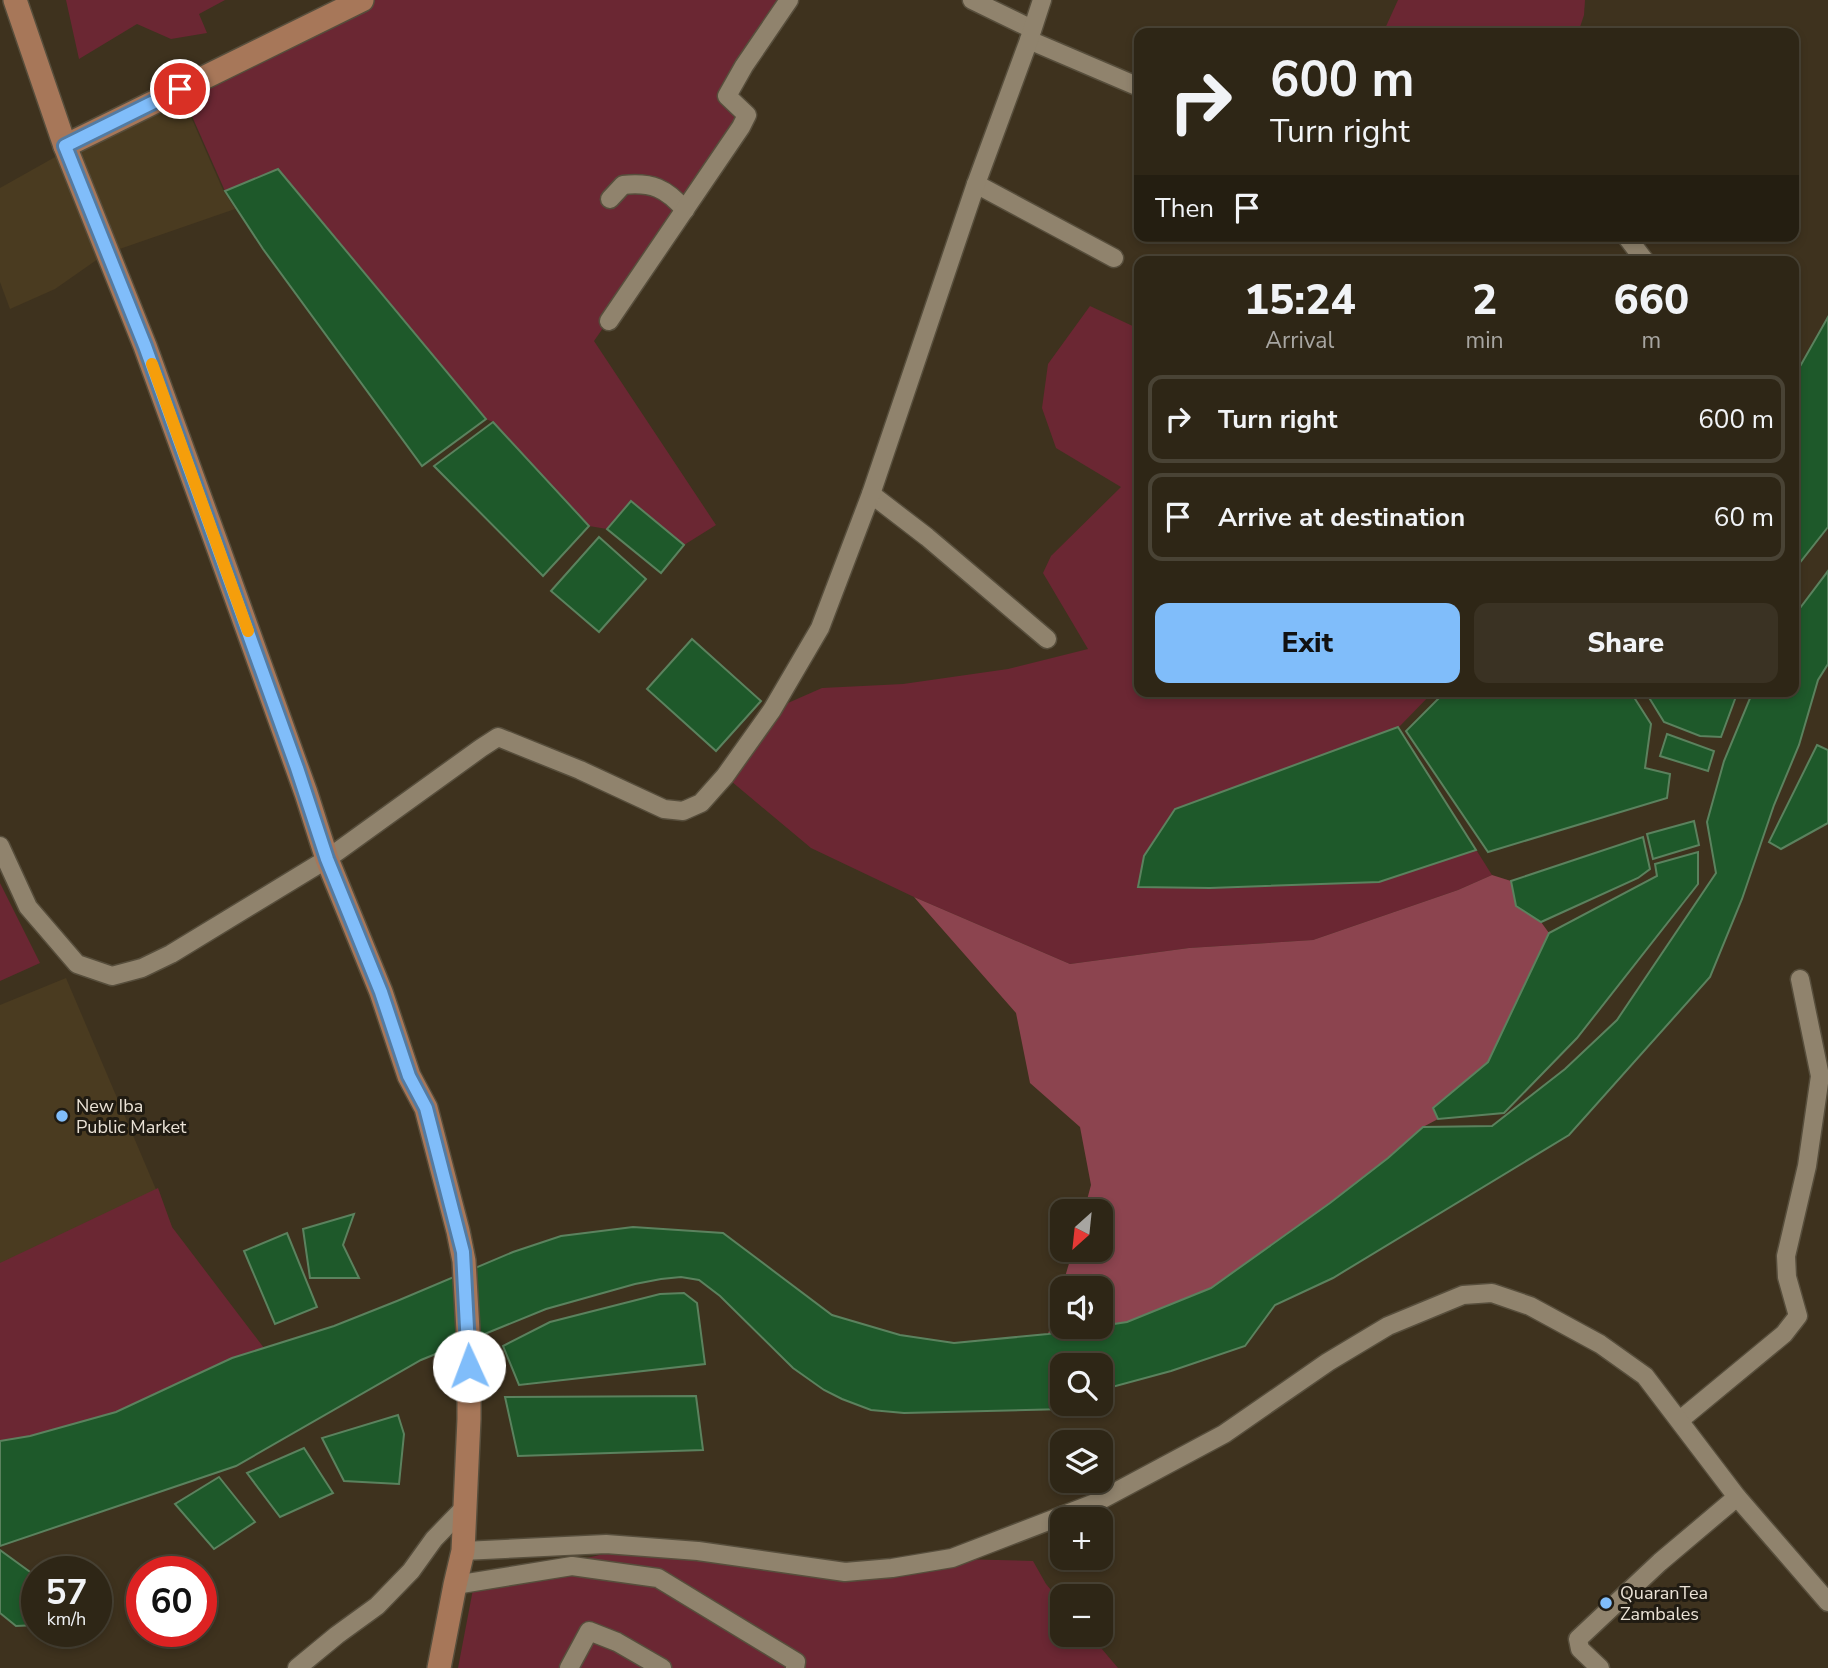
<!DOCTYPE html>
<html lang="en">
<head>
<meta charset="utf-8">
<style>
  :root { --surface:#2e2616; --page:#3a3223; --text:#f1f3f6; --muted:#a7a5a1; --line:#494335; --accent:#80bdfa }
  body { margin:0; font-family:"Nunito Sans",sans-serif; background:var(--page); color:var(--text); height:100vh; display:flex; flex-direction:column; font-size:26px; white-space:nowrap }
  * { box-sizing:border-box; margin:0 }
  p { font-size:23px; color:var(--muted) }
  .icon { flex:none; width:38px; height:38px; fill:none; stroke:currentColor; stroke-width:2; stroke-linecap:round; stroke-linejoin:round }
  .map { position:relative; flex:1; overflow:hidden }
  .side { position:absolute; left:1134px; top:256px; width:665px; height:441px; display:flex; flex-direction:column; background:var(--surface); border-radius:14px; box-shadow:0 4px 10px #0003,0 0 0 2px var(--line) }
  .side>* { flex:none }
  .hud { position:absolute; left:1134px; top:28px; width:665px; height:214px; border-radius:14px; box-shadow:0 4px 10px #0003,0 0 0 2px var(--line); background:#2e2616; color:var(--text); overflow:hidden }
  .needle { width:46px; rotate:207deg }
  .controls { position:absolute; left:1050px; top:1199px; display:grid; gap:14px }
  .controls a { display:grid; place-items:center; width:63px; height:63px; border-radius:14px; background:var(--surface); box-shadow:0 4px 10px #0003,0 0 0 2px var(--line); font-size:35px }
  .speed { position:absolute; left:21px; top:1556px; display:flex; gap:14px; font-size:35px; font-weight:700; text-align:center }
  .speed>* { display:grid; place-content:center; width:91px; height:91px; border-radius:50%; background:var(--surface); box-shadow:0 4px 10px #0003,0 0 0 2px var(--line); line-height:1 }
  .speed small { font-size:18px; font-weight:400 }
  .speed .limit { border:10px solid #d22; background:#fff; color:#111 }
  .pin { position:absolute; display:grid; place-items:center; width:60px; height:60px; color:#fff; margin:-30px; border:4px solid #fff; border-radius:50%; box-shadow:0 2px 7px #0007 }
  .me { position:absolute; width:77px; margin:-38px; rotate:358deg; stroke-linejoin:round; filter:drop-shadow(0 0 5px #0008) }
  .turn { display:flex; align-items:center; gap:24px; height:147px; padding:0 21px; font-size:32px }
  .turn .icon { width:91px; height:91px; stroke-width:2.5 }
  .turn b { display:block; font-size:49px; line-height:60px }
  .then { display:flex; align-items:center; height:66px; padding:0 21px; background:#0003; gap:14px; font-size:26px }
  .eta { display:flex; justify-content:space-evenly; align-items:center; height:119px; text-align:center }
  .eta b { font-size:42px; font-weight:800; line-height:49px }
  .action { display:flex; gap:14px; margin-top:auto; padding:14px 21px }
  .action a { flex:1; height:80px; border-radius:14px; background:var(--accent); color:#111; font-size:28px; font-weight:800; line-height:80px; text-align:center }
  .action a+a { background:var(--page); color:var(--text) }
  ul { padding:0; list-style:none }
  li { display:flex; align-items:center; gap:21px; height:88px; margin:0 14px 10px; padding:0 7px; border:4px solid var(--line); border-radius:14px }
  li div { flex:1 }
  li b { display:block; font-size:26px }
  li em { font-style:normal }
  .map>svg:first-child { display:block }
</style>
</head>
<body>
<div class="map">
<svg width="1828" height="1668" viewBox="0 0 1828 1668">
  <rect width="100%" height="100%" fill="#3e321e"/>
  <!-- built -->
  <g fill="#4a3b20">
    <path d="M 180,92 L 223,190 L 235,209 L 111,252 L 69,147 Z"/>
    <path d="M 64,152 L 105,254 L 55,289 L 10,309 L 0,282 L 0,188 Z"/>
    <path d="M 66,978 L 172,1227 L 0,1298 L 0,1005 Z"/>
  </g>
  <!-- green -->
  <g fill="#6b2733">
    <path d="M 66,0 L 225,0 L 199,14 L 207,33 L 171,39 L 137,24 L 79,59 Z"/>
    <path d="M 362,0 L 790,0 L 727,96 L 747,115 L 685,210 L 594,341 L 716,525 L 684,545 L 631,501 L 607,529 L 589,526 L 493,422 L 486,419 L 278,169 L 225,191 L 180,89 Z"/>
    <path d="M 1398,0 L 1585,0 L 1584,15 L 1578,33 L 1383,33 Z"/>
    <path d="M 1090,306 L 1139,329 L 1139,691 L 1434,691 L 1399,727 L 1492,875 L 1458,890 L 1313,940 L 1189,948 L 1070,964 L 914,897 L 811,848 L 725,776 L 772,710 L 822,688 L 903,684 L 1008,669 L 1088,649 L 1043,573 L 1051,556 L 1121,487 L 1056,448 L 1042,408 L 1048,364 Z"/>
    <path d="M 0,883 L 40,963 L 0,981 Z"/>
    <path d="M 158,1188 L 172,1227 L 264,1348 L 232,1358 L 116,1412 L 30,1436 L 0,1441 L 0,1263 Z"/>
    <path d="M 621,1550 L 793,1567 L 956,1559 L 1033,1561 L 1046,1584 L 1062,1603 L 1062,1634 L 1090,1635 L 1118,1668 L 458,1668 L 474,1584 Z"/>
  </g>
  <!-- forest -->
  <path fill="#8c444f" d="M 1492,875 L 1511,881 L 1516,906 L 1541,922 L 1549,933 L 1488,1062 L 1433,1108 L 1438,1119 L 1423,1127 L 1388,1158 L 1330,1203 L 1211,1288 L 1127,1322 L 1101,1326 L 1101,1288 L 1062,1288 L 1062,1326 L 1098,1327 L 1048,1334 L 1073,1250 L 1101,1250 L 1101,1211 L 1084,1211 L 1091,1185 L 1080,1127 L 1030,1083 L 1016,1013 L 914,897 L 1070,964 L 1189,948 L 1313,940 L 1458,890 Z"/>
  <!-- water -->
  <g fill="#1e592a" stroke="#5b825e" stroke-width="2">
    <path d="M 278,169 L 486,419 L 422,466 L 263,249 L 225,191 Z"/>
    <path d="M 1828,317 L 1828,527 L 1794,570 L 1794,377 Z"/>
    <path d="M 493,422 L 589,526 L 543,576 L 434,466 Z"/>
    <path d="M 631,501 L 684,545 L 661,573 L 607,529 Z"/>
    <path d="M 599,537 L 646,579 L 599,632 L 551,591 Z"/>
    <path d="M 1828,571 L 1828,664 L 1818,680 L 1799,745 L 1774,805 L 1742,899 L 1710,977 L 1569,1135 L 1333,1278 L 1275,1305 L 1245,1346 L 1171,1371 L 1101,1390 L 1101,1365 L 1062,1365 L 1062,1404 L 1076,1404 L 1066,1409 L 904,1413 L 871,1410 L 842,1399 L 824,1390 L 793,1368 L 720,1296 L 699,1280 L 681,1277 L 661,1279 L 635,1284 L 546,1309 L 421,1360 L 236,1466 L 0,1546 L 0,1441 L 30,1436 L 116,1412 L 232,1358 L 334,1326 L 397,1301 L 513,1252 L 561,1236 L 633,1227 L 723,1233 L 832,1315 L 900,1335 L 954,1343 L 1048,1334 L 1127,1322 L 1211,1288 L 1330,1203 L 1388,1158 L 1423,1127 L 1492,1126 L 1565,1069 L 1617,1020 L 1716,873 L 1707,822 L 1724,761 L 1753,691 L 1794,691 L 1794,616 Z"/>
    <path d="M 692,639 L 761,701 L 716,751 L 647,689 Z"/>
    <path d="M 1446,691 L 1630,691 L 1651,724 L 1645,768 L 1670,774 L 1667,798 L 1488,852 L 1406,731 Z"/>
    <path d="M 1645,691 L 1738,691 L 1721,737 L 1700,736 L 1664,722 Z"/>
    <path d="M 1398,727 L 1476,850 L 1379,882 L 1210,888 L 1138,887 L 1144,856 L 1175,809 Z"/>
    <path d="M 1667,734 L 1714,751 L 1708,771 L 1660,756 Z"/>
    <path d="M 1817,745 L 1828,750 L 1828,823 L 1781,849 L 1769,842 Z"/>
    <path d="M 1694,821 L 1699,845 L 1653,859 L 1647,834 Z"/>
    <path d="M 1643,837 L 1650,869 L 1638,878 L 1541,922 L 1516,906 L 1511,881 Z"/>
    <path d="M 1698,852 L 1698,884 L 1577,1038 L 1504,1113 L 1438,1119 L 1433,1108 L 1488,1062 L 1549,933 L 1657,876 L 1655,864 Z"/>
    <path d="M 354,1214 L 343,1245 L 359,1278 L 310,1278 L 303,1229 Z"/>
    <path d="M 287,1233 L 317,1307 L 275,1324 L 244,1251 Z"/>
    <path d="M 684,1293 L 697,1303 L 705,1364 L 519,1385 L 503,1346 L 550,1322 L 660,1294 Z"/>
    <path d="M 696,1396 L 703,1450 L 518,1456 L 505,1397 Z"/>
    <path d="M 398,1415 L 404,1434 L 399,1484 L 344,1481 L 322,1438 Z"/>
    <path d="M 304,1448 L 333,1493 L 280,1517 L 247,1473 Z"/>
    <path d="M 219,1477 L 255,1522 L 214,1549 L 175,1504 Z"/>
    <path d="M 0,1550 L 37,1577 L 37,1625 L 16,1626 L 0,1613 Z"/>
  </g>
  <g fill="none" stroke-linecap="round" stroke-linejoin="round">
    <defs>
      <g id="minor">
        <path d="M 972,0 L 1032,29"/>
        <path d="M 1029,40 L 1139,87"/>
        <path d="M 976,184 L 1114,258"/>
        <path d="M 610,199 L 623,185 C 652,182 666,188 685,210"/>
        <path d="M 1626,236 L 1645,261"/>
        <path d="M 609,321 L 741,127 L 747,115 L 727,96 L 744,66 L 789,0"/>
        <path d="M 871,494 L 927,537 L 1047,639"/>
        <path d="M 0,846 L 28,907 L 77,964 L 112,976 L 142,968 L 171,954 L 327,859 L 481,748 L 498,737 L 580,770 L 664,809 L 683,811 L 701,803 L 725,776 L 772,710 L 820,628 L 871,494 L 976,184 L 1029,40 L 1042,0"/>
        <path d="M 1680,1420 L 1784,1334 L 1798,1316 L 1787,1277 L 1786,1256 L 1807,1166 L 1820,1076 L 1800,979"/>
        <path d="M 463,1551 L 606,1544 L 698,1551 L 845,1572 L 892,1568 L 952,1558 L 1095,1503 L 1224,1434 L 1328,1362 L 1388,1326 L 1463,1295 L 1492,1293 L 1530,1306 L 1600,1344 L 1645,1376 L 1737,1497 L 1828,1602"/>
        <path d="M 455,1585 L 572,1566 L 658,1578 L 796,1662 L 795,1668"/>
        <path d="M 297,1668 L 337,1635 L 377,1606 L 411,1571 L 434,1539 L 465,1507"/>
        <path d="M 569,1668 L 589,1631 L 617,1642 L 662,1668"/>
        <path d="M 1600,1668 L 1580,1649 L 1578,1639 L 1660,1562 L 1737,1497"/>
      </g>
      <g id="major">
        <path d="M 15,0 L 65,146 L 145,346 L 219,550 L 306,793 L 327,859 L 381,992 L 409,1076 L 426,1108 L 458,1231 L 464,1261 L 469,1348 L 469,1419 L 463,1551 L 455,1585 L 439,1668"/>
        <path d="M 65,146 L 362,0"/>
      </g>
    </defs>
    <!-- minor casing -->
    <use href="#minor" stroke="#574e3c" stroke-width="21"/>
    <!-- major casing -->
    <use href="#major" stroke="#574e3c" stroke-width="26"/>
    <!-- minor -->
    <use href="#minor" stroke="#90836d" stroke-width="18"/>
    <!-- major -->
    <use href="#major" stroke="#a77759" stroke-width="23"/>
  </g>
  <g fill="none" stroke-linecap="round" stroke-linejoin="round">
    <defs>
      <path id="route" d="M 180,89 L 65,146 L 145,346 L 297,768 L 327,859 L 381,992 L 409,1076 L 426,1108 L 463,1252 L 469,1366"/>
    </defs>
    <!-- route casing -->
    <use href="#route" stroke="#537ba2" stroke-width="18"/>
    <!-- route -->
    <use href="#route" stroke="#80bdfa" stroke-width="12"/>
    <!-- slow -->
    <path stroke="#f59e0b" stroke-width="12" d="M 152,364 L 248,631"/>
  </g>
  <!-- markers -->
  <g fill="#80bdfa" stroke="#201b12" stroke-width="2.5">
    <circle cx="62" cy="1116" r="7"/>
    <circle cx="1606" cy="1603" r="7"/>
  </g>
  <g text-anchor="middle" stroke-width="6" stroke-linejoin="round" paint-order="stroke">
    <!-- poi labels -->
    <g font-size="18" fill="#eae2d6" stroke="#201b12" text-anchor="start">
      <text x="76" y="1112">New Iba<tspan x="76" dy="21">Public Market</tspan></text>
      <text x="1620" y="1599">QuaranTea<tspan x="1620" dy="21">Zambales</tspan></text>
    </g>
  </g>
</svg>
<div class="controls">
<a><svg class="needle" viewBox="-14 -14 28 28"><path d="M0-13l5 13h-10z" fill="#e53935"/><path d="M0 13l5-13h-10z" fill="#a7a5a1"/></svg></a>
<a><svg class="icon" aria-label="sound" viewBox="0 0 24 24"><path d="M4 9h4l5-4v14l-5-4H4zM17 9q2 3 0 6"/></svg></a>
<a><svg class="icon" aria-label="search" viewBox="0 0 24 24"><circle cx="10" cy="10" r="6"/><path d="M15 15l6 6"/></svg></a>
<a><svg class="icon" aria-label="layers" viewBox="0 0 24 24"><path d="M12 4l9 5-9 5-9-5zM3 14l9 5 9-5"/></svg></a>
<a>+</a>
<a>−</a>
</div>
<div class="speed"><div>57<small>km/h</small></div><div class="limit">60</div></div>
<div class="pin" style="left:180px;top:89px;background:#d93025"><svg class="icon" aria-label="arrive" viewBox="0 0 24 24"><path d="M6 21V4h12l-3 4 3 4H6"/></svg></div>
<svg class="me" style="left:469px;top:1366px" viewBox="-20 -20 40 40"><circle r="19" fill="#fff"/><path d="M0-13L10 11 0 6-10 11z" fill="#80bdfa"/></svg>
<div class="hud">
<div class="turn"><svg class="icon" aria-label="right" viewBox="0 0 24 24"><path d="M7 20v-9h11M14 6l5 5-5 5"/></svg><div><b>600 m</b>Turn right</div></div>
<div class="then">Then<svg class="icon" aria-label="arrive" viewBox="0 0 24 24"><path d="M6 21V4h12l-3 4 3 4H6"/></svg></div>
</div>
<section class="side">
<div class="eta">
<div><b>15:24</b><p>Arrival</p></div>
<div><b>2</b><p>min</p></div>
<div><b>660</b><p>m</p></div>
</div>
<ul>
<li><svg class="icon" aria-label="right" viewBox="0 0 24 24"><path d="M7 20v-9h11M14 6l5 5-5 5"/></svg><div><b>Turn right</b></div><em>600 m</em></li>
<li><svg class="icon" aria-label="arrive" viewBox="0 0 24 24"><path d="M6 21V4h12l-3 4 3 4H6"/></svg><div><b>Arrive at destination</b></div><em>60 m</em></li>
</ul>
<div class="action"><a>Exit</a><a>Share</a></div>
</section>
</div>
</body>
</html>
